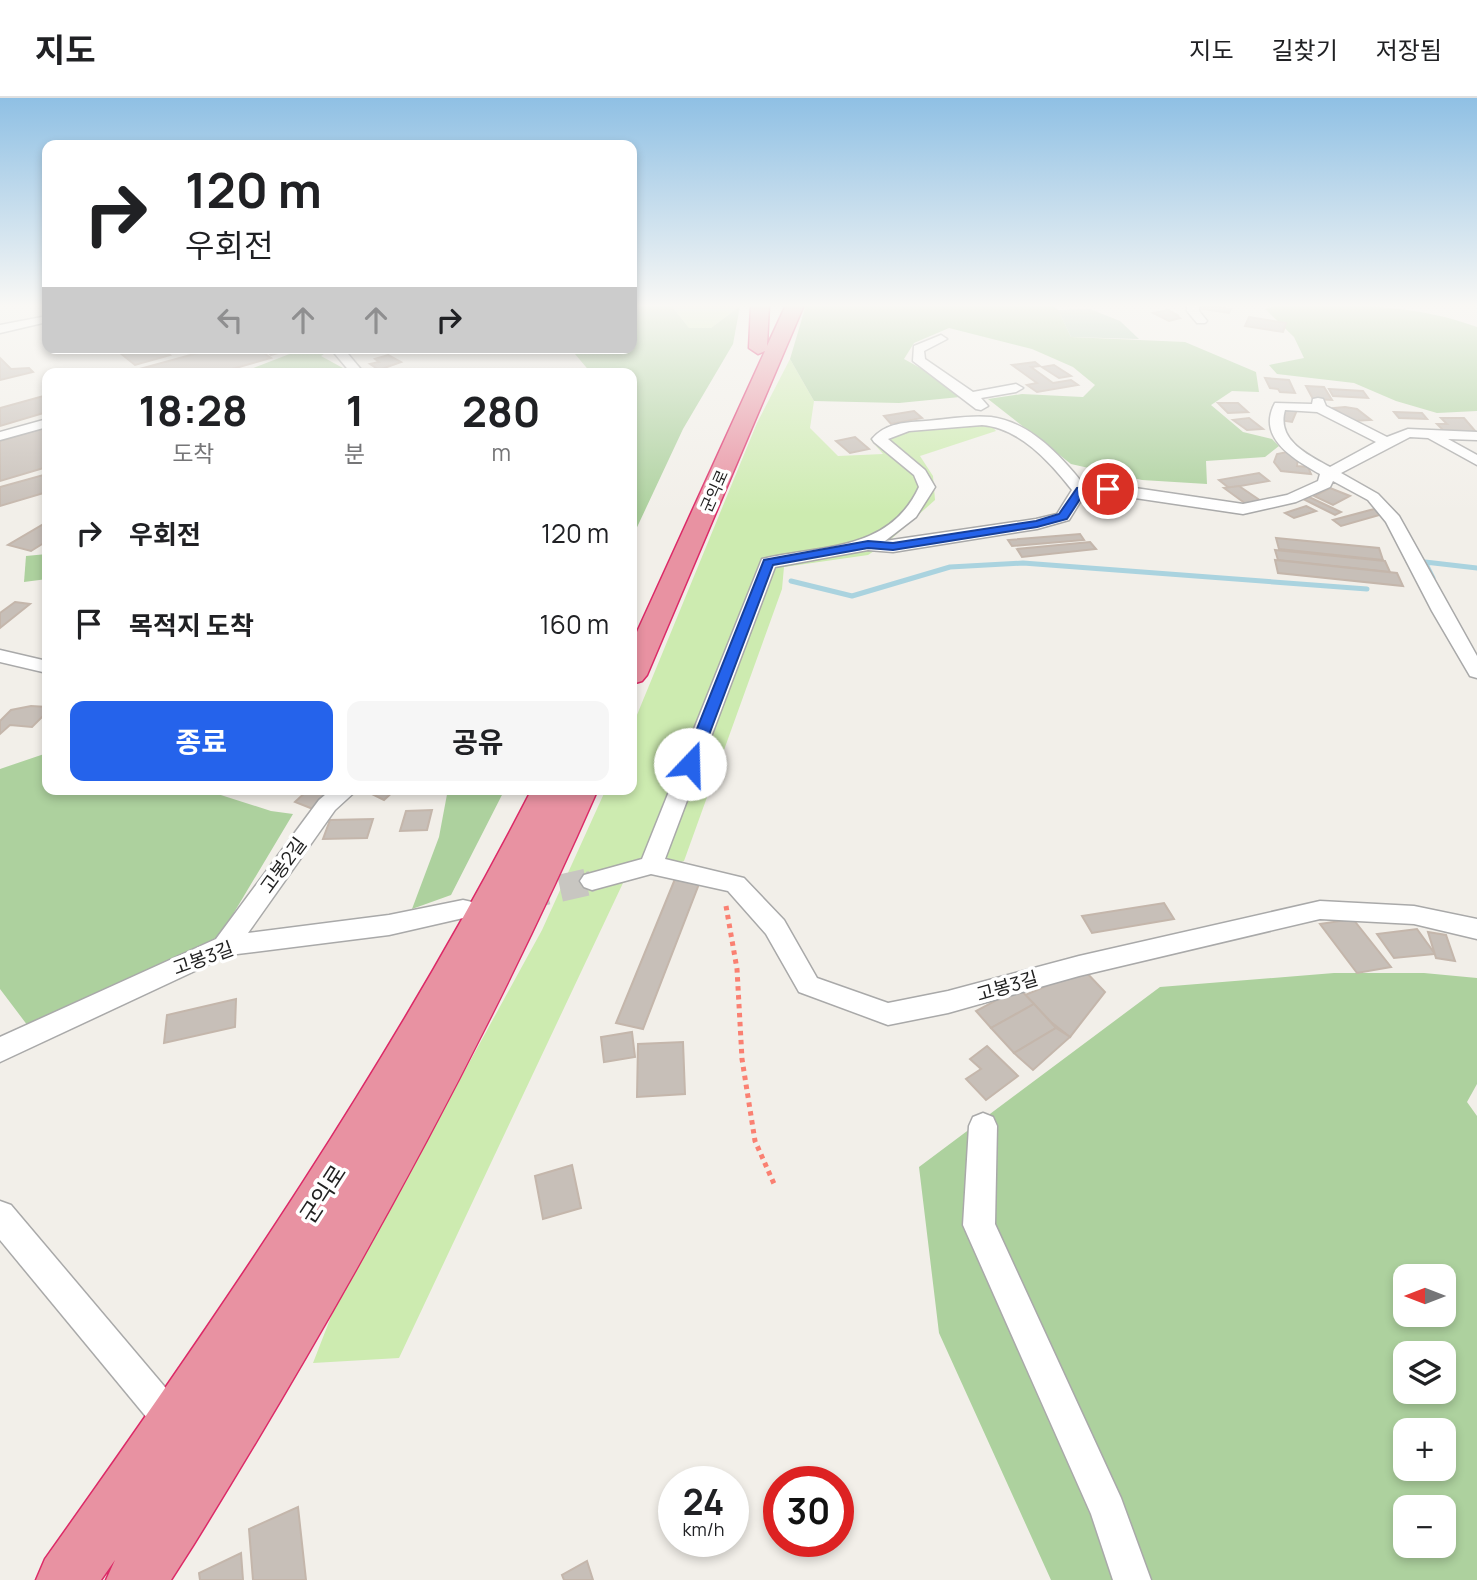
<!DOCTYPE html>
<html lang="ko">
<head>
<meta charset="utf-8">
<style>
  :root { --surface:#fff; --page:#f6f6f6; --text:#202124; --muted:#757577; --line:#e0e0e0; --accent:#2563eb }
  body { margin:0; font-family:Manrope,"Noto Sans KR",sans-serif; background:var(--page); color:var(--text); height:100vh; display:flex; flex-direction:column; font-size:26px; white-space:nowrap }
  * { box-sizing:border-box; margin:0 }
  p { font-size:23px; color:var(--muted) }
  .icon { flex:none; width:38px; height:38px; fill:none; stroke:currentColor; stroke-width:2; stroke-linecap:round; stroke-linejoin:round }
  .map { position:relative; flex:1; overflow:hidden }
  .panel { position:absolute; left:42px; top:270px; width:595px; height:427px; display:flex; flex-direction:column; background:var(--surface); border-radius:14px; box-shadow:0 4px 10px #0003 }
  .panel>* { flex:none }
  .top-card { position:absolute; left:42px; top:42px; width:595px; height:214px; border-radius:14px; box-shadow:0 4px 10px #0003; background:#fff; color:var(--text); overflow:hidden }
  .needle { width:46px; rotate:270deg }
  .tools { position:absolute; left:1393px; top:1166px; display:grid; gap:14px }
  .tools a { display:grid; place-items:center; width:63px; height:63px; border-radius:14px; background:var(--surface); box-shadow:0 4px 10px #0003; font-size:35px }
  .speed { position:absolute; left:658px; top:1368px; display:flex; gap:14px; font-size:35px; font-weight:700; text-align:center }
  .speed>* { display:grid; place-content:center; width:91px; height:91px; border-radius:50%; background:var(--surface); box-shadow:0 4px 10px #0003; line-height:1 }
  .speed small { font-size:18px; font-weight:400 }
  .speed .limit { border:10px solid #d22; background:#fff; color:#111 }
  .pin { position:absolute; display:grid; place-items:center; width:60px; height:60px; color:#fff; margin:-30px; border:4px solid #fff; border-radius:50%; box-shadow:0 2px 7px #0007 }
  .me { position:absolute; width:77px; margin:-38px; rotate:21deg; stroke-linejoin:round; filter:drop-shadow(0 0 5px #0008) }
  .turn { display:flex; align-items:center; gap:24px; height:147px; padding:0 28px; font-size:32px }
  .turn .icon { width:91px; height:91px; stroke-width:2.5 }
  .turn b { display:block; font-size:49px; line-height:60px }
  .lanes { display:flex; align-items:center; height:66px; padding:0 28px; background:#0003; justify-content:center; gap:35px; direction:ltr }
  .lanes .off { opacity:.35 }
  .eta { display:flex; justify-content:space-evenly; align-items:center; height:119px; text-align:center }
  .eta b { font-size:42px; font-weight:700; line-height:49px }
  .action { display:flex; gap:14px; margin-top:auto; padding:14px 28px }
  .action a { flex:1; height:80px; border-radius:14px; background:var(--accent); color:#fff; font-size:28px; font-weight:700; line-height:80px; text-align:center }
  .action a+a { background:var(--page); color:var(--text) }
  ul { padding:0; list-style:none }
  li { display:flex; align-items:center; gap:21px; height:91px; padding:0 28px }
  li div { flex:1 }
  li b { display:block; font-size:26px }
  li em { font-style:normal }
  header { display:flex; align-items:center; gap:42px; box-sizing:border-box; height:98px; padding:0 35px; background:var(--surface); border-bottom:2px solid var(--line) }
  header strong { font-size:33px }
  nav { display:flex; gap:38px; margin-inline-start:auto; font-size:24px }
  .map>svg:first-child { display:block }
</style>
</head>
<body>
<header>
<strong>지도</strong>
<nav><a>지도</a><a>길찾기</a><a>저장됨</a></nav>
</header>
<div class="map">
<svg width="1477" height="1482" viewBox="0 0 1477 1482">
  <rect width="100%" height="100%" fill="#f2efe9"/>
  <!-- grass -->
  <g fill="#cdebb0">
    <path d="M 671,207 L 741,207 L 711,230 L 689,230 Z"/>
    <path d="M 790,261 L 814,303 L 810,330 L 838,358 L 883,356 L 870,341 L 985,320 L 996,333 L 920,358 L 933,378 L 935,402 L 889,443 L 868,457 L 784,469 L 782,491 L 684,763 L 623,785 L 399,1260 L 313,1265 L 334,1211 L 542,832 L 606,691 L 632,691 L 632,629 L 757,325 Z"/>
  </g>
  <!-- forest -->
  <g fill="#add19e" fill-rule="evenodd">
    <path d="M 632,207 L 671,207 L 689,230 L 711,230 L 740,208 L 733,246 L 683,331 L 632,440 L 632,275 L 591,275 L 575,256 L 566,250 L 632,250 Z"/>
    <path d="M 806,207 L 1053,207 L 1058,212 L 1071,239 L 1185,244 L 1256,274 L 1259,294 L 1232,293 L 1211,307 L 1243,334 L 1272,341 L 1279,348 L 1265,359 L 1206,363 L 1207,386 L 1142,382 L 1071,366 L 988,301 L 1022,296 L 1083,299 L 1095,287 L 1073,269 L 1032,251 L 949,230 L 914,245 L 904,261 L 942,282 L 960,299 L 899,305 L 814,303 L 790,261 Z"/>
    <path d="M 1277,207 C 1345,207 1413,205 1477,229 L 1477,313 L 1437,315 L 1396,303 L 1354,285 L 1277,276 L 1269,267 L 1304,260 L 1294,239 L 1265,211 Z"/>
    <path d="M 305,250 L 332,250 L 321,258 L 352,275 L 252,275 L 248,272 Z"/>
    <path d="M 47,456 L 47,481 L 24,484 L 26,458 Z"/>
    <path d="M 47,655 L 47,691 L 202,691 L 271,713 L 293,716 L 220,838 L 31,932 L 0,891 L 0,671 Z"/>
    <path d="M 448,691 L 505,691 L 451,797 L 412,811 L 439,739 Z"/>
    <path d="M 1334,875 L 1424,875 L 1477,880 L 1477,986 L 1467,1004 L 1477,1018 L 1477,1482 L 1051,1482 L 939,1235 L 919,1069 L 1160,889 ZM 1405,1178 L 1444,1178 L 1444,1216 L 1405,1216 ZM 1405,1255 L 1444,1255 L 1444,1293 L 1405,1293 ZM 1405,1332 L 1444,1332 L 1444,1370 L 1405,1370 ZM 1405,1409 L 1444,1409 L 1444,1447 L 1405,1447 Z"/>
  </g>
  <!-- cemetery -->
  <path fill="#aacbaf" d="M 1090,211 L 1120,223 L 1139,241 L 1071,239 L 1058,212 Z"/>
  <g fill="none" stroke-linecap="round" stroke-linejoin="round">
    <!-- stream -->
    <g stroke="#aad3df" stroke-width="5">
      <path d="M 1433,480 L 1425,464 L 1477,470"/>
      <path d="M 791,483 L 852,498 L 950,469 L 1023,465 L 1367,491"/>
    </g>
  </g>
  <!-- building -->
  <g fill="#c7bfb8" stroke="#c4b6ab" stroke-width="2">
    <path d="M 1198,207 L 1206,207 L 1231,211 L 1229,215 L 1197,210 Z"/>
    <path d="M 1168,212 L 1179,218 L 1177,218 L 1180,220 L 1169,223 L 1153,215 Z"/>
    <path d="M 1249,219 L 1286,225 L 1283,234 L 1245,228 Z"/>
    <path d="M 114,250 L 161,250 L 170,257 L 135,267 Z"/>
    <path d="M 216,250 L 256,250 L 271,260 L 218,275 L 125,275 Z"/>
    <path d="M 263,250 L 298,250 L 271,257 Z"/>
    <path d="M 388,257 L 401,264 L 379,272 L 370,266 L 379,264 L 375,261 Z"/>
    <path d="M 0,260 L 11,271 L 29,270 L 33,274 L 0,282 Z"/>
    <path d="M 1035,264 L 1040,268 L 1031,269 L 1053,285 L 1071,282 L 1078,287 L 1037,294 L 1027,287 L 1037,285 L 1012,267 Z"/>
    <path d="M 1054,267 L 1071,278 L 1059,280 L 1042,269 Z"/>
    <path d="M 1265,280 L 1289,282 L 1295,295 L 1280,294 L 1278,291 L 1270,290 Z"/>
    <path d="M 1306,288 L 1324,289 L 1332,302 L 1313,301 Z"/>
    <path d="M 1329,291 L 1363,293 L 1368,300 L 1333,298 Z"/>
    <path d="M 47,297 L 47,314 L 0,328 L 0,310 Z"/>
    <path d="M 1218,305 L 1238,305 L 1248,314 L 1228,315 Z"/>
    <path d="M 1345,309 L 1357,311 L 1371,322 L 1352,323 L 1334,310 Z"/>
    <path d="M 1284,310 L 1297,312 L 1292,324 L 1279,322 Z"/>
    <path d="M 914,313 L 922,320 L 891,326 L 884,318 Z"/>
    <path d="M 1394,314 L 1422,315 L 1427,321 L 1399,320 Z"/>
    <path d="M 1249,320 L 1263,331 L 1247,332 L 1233,322 Z"/>
    <path d="M 1441,320 L 1464,320 L 1477,335 L 1445,334 L 1437,326 L 1447,326 Z"/>
    <path d="M 47,329 L 47,369 L 0,383 L 0,343 Z"/>
    <path d="M 855,339 L 869,351 L 850,355 L 836,343 Z"/>
    <path d="M 1287,354 L 1298,360 L 1297,368 L 1308,369 L 1311,376 L 1281,373 L 1274,364 L 1277,356 Z"/>
    <path d="M 1259,375 L 1269,383 L 1229,390 L 1219,382 Z"/>
    <path d="M 47,376 L 47,394 L 0,408 L 0,389 Z"/>
    <path d="M 1239,388 L 1261,403 L 1246,406 L 1224,390 Z"/>
    <path d="M 1330,390 L 1350,398 L 1333,407 L 1314,398 Z"/>
    <path d="M 1309,399 L 1341,414 L 1335,417 L 1303,401 Z"/>
    <path d="M 1306,408 L 1316,413 L 1294,420 L 1285,415 Z"/>
    <path d="M 1374,411 L 1383,416 L 1341,428 L 1333,422 Z"/>
    <path d="M 47,424 L 47,443 L 31,453 L 8,447 Z"/>
    <path d="M 1080,436 L 1084,442 L 1012,448 L 1008,442 Z"/>
    <path d="M 1276,440 L 1379,450 L 1383,462 L 1279,451 Z"/>
    <path d="M 1090,444 L 1096,451 L 1022,459 L 1017,451 Z"/>
    <path d="M 1275,452 L 1385,463 L 1390,474 L 1278,462 Z"/>
    <path d="M 1275,462 L 1397,475 L 1403,488 L 1278,475 Z"/>
    <path d="M 15,504 L 30,506 L 0,530 L 0,515 Z"/>
    <path d="M 31,608 L 47,609 L 47,614 L 32,629 L 10,627 L 0,636 L 0,623 L 11,612 Z"/>
    <path d="M 309,691 L 336,691 L 313,711 L 295,704 Z"/>
    <path d="M 362,691 L 396,691 L 384,702 Z"/>
    <path d="M 432,712 L 427,732 L 400,733 L 406,713 Z"/>
    <path d="M 373,721 L 367,740 L 323,741 L 330,722 Z"/>
    <path d="M 675,781 L 699,786 L 643,931 L 616,925 Z"/>
    <path d="M 1164,805 L 1174,821 L 1092,835 L 1082,818 Z"/>
    <path d="M 1353,821 L 1391,869 L 1357,875 L 1320,826 Z"/>
    <path d="M 1417,831 L 1435,856 L 1394,860 L 1377,836 Z"/>
    <path d="M 1428,834 L 1446,837 L 1455,863 L 1436,860 Z"/>
    <path d="M 1084,872 L 1105,894 L 1070,939 L 1051,924 L 1025,897 Z"/>
    <path d="M 1019,890 L 1034,906 L 991,930 L 976,913 Z"/>
    <path d="M 236,901 L 235,929 L 164,945 L 167,917 Z"/>
    <path d="M 1034,906 L 1056,930 L 1014,955 L 991,930 Z"/>
    <path d="M 1056,930 L 1070,939 L 1033,972 L 1014,955 Z"/>
    <path d="M 632,934 L 635,959 L 604,964 L 601,939 Z"/>
    <path d="M 683,944 L 685,996 L 637,999 L 638,946 Z"/>
    <path d="M 987,948 L 1018,978 L 986,1002 L 966,981 L 981,971 L 970,961 Z"/>
    <path d="M 572,1067 L 581,1110 L 543,1121 L 535,1078 Z"/>
    <path d="M 298,1409 L 306,1482 L 253,1482 L 249,1431 Z"/>
    <path d="M 241,1455 L 243,1482 L 200,1482 L 199,1475 Z"/>
    <path d="M 587,1463 L 593,1482 L 564,1482 L 562,1477 Z"/>
  </g>
  <g fill="none" stroke-linecap="round" stroke-linejoin="round">
    <!-- minor-tunnel-far1 -->
    <path stroke="#c8c6c1" stroke-width="21" stroke-dasharray="21 10" stroke-linecap="butt" d="M 589,784 L 592,783"/>
    <!-- minor-tunnel -->
    <path stroke="#c8c6c1" stroke-width="27" stroke-dasharray="27 13" stroke-linecap="butt" d="M 521,799 L 592,783"/>
    <defs>
      <g id="minor">
        <path d="M 1187,207 L 1199,207 L 1199,213 L 1207,223 L 1205,225 L 1197,225 L 1187,213 Z"/>
        <path d="M 47,218 L 47,224 L 0,235 L 0,227 Z"/>
        <path d="M 941,237 L 947,241 L 924,253 L 925,261 L 973,294 L 1016,286 L 1023,290 L 1016,294 L 981,300 L 988,308 L 981,312 L 976,311 L 913,263 L 914,248 Z"/>
        <path d="M 330,250 L 343,250 L 364,275 L 351,275 Z"/>
        <path d="M 1318,300 L 1323,301 L 1326,308 L 1387,339 L 1408,331 L 1477,334 L 1477,342 L 1448,341 L 1477,357 L 1477,367 L 1428,340 L 1410,339 L 1341,375 L 1378,396 L 1399,418 L 1477,558 L 1477,580 L 1470,578 L 1432,513 L 1386,424 L 1368,402 L 1333,383 L 1330,389 L 1296,404 L 1243,416 L 1108,396 L 1085,396 L 1069,422 L 1037,431 L 893,454 L 868,452 L 775,469 L 665,761 L 744,780 L 784,822 L 817,880 L 888,905 L 948,893 L 1079,858 L 1320,803 L 1414,808 L 1477,821 L 1477,841 L 1414,826 L 1320,821 L 1079,878 L 948,915 L 888,927 L 799,894 L 766,836 L 728,793 L 651,776 L 592,792 L 584,789 L 580,783 L 584,777 L 642,761 L 762,461 C 822,447 889,454 919,389 L 914,377 L 874,344 L 872,341 C 885,325 907,324 926,323 C 948,321 969,317 991,319 C 1030,324 1061,358 1084,387 L 1108,386 L 1243,406 L 1287,397 L 1318,383 L 1320,376 C 1294,361 1256,340 1275,305 L 1312,306 L 1313,301 ZM 1285,312 L 1317,314 L 1376,344 L 1330,369 C 1308,357 1276,342 1285,312 ZM 982,327 C 1020,330 1050,364 1072,392 L 1057,416 L 1036,421 L 885,443 L 916,419 L 935,389 L 925,372 L 888,341 L 909,333 Z"/>
        <path d="M 47,321 L 47,329 L 0,342 L 0,334 Z"/>
        <path d="M 0,552 L 47,563 L 47,575 L 0,564 Z"/>
        <path d="M 332,691 L 358,691 L 335,712 L 248,835 L 389,817 L 463,802 L 472,804 L 475,811 L 472,818 L 389,837 L 229,857 L 0,964 L 0,939 L 216,841 L 319,702 Z"/>
        <path d="M 983,1015 L 993,1019 L 997,1028 L 995,1126 L 1121,1400 L 1151,1482 L 1113,1482 L 1091,1416 L 963,1127 L 969,1028 L 973,1019 Z"/>
        <path d="M 0,1103 L 11,1107 L 186,1314 L 192,1326 L 186,1338 L 174,1344 L 162,1338 L 0,1142 Z"/>
      </g>
      <g id="highway">
        <path d="M 751,207 L 769,207 L 767,248 L 786,207 L 804,207 L 647,577 L 642,583 L 632,586 L 632,545 L 765,253 L 758,256 L 749,250 Z"/>
        <path d="M 532,691 L 598,691 C 483,953 344,1203 194,1446 L 171,1482 L 106,1482 L 115,1462 L 101,1482 L 36,1482 L 45,1461 C 223,1211 392,964 532,691 Z"/>
      </g>
    </defs>
    <!-- minor casing -->
    <use href="#minor" stroke="#a9a9a9" stroke-width="3"/>
    <!-- highway casing -->
    <use href="#highway" stroke="#dc2a67" stroke-width="3"/>
    <!-- path -->
    <path stroke="#fa8072" stroke-width="5" stroke-dasharray="4.5 4.5" stroke-linecap="butt" d="M 726,808 L 737,871 L 742,961 L 755,1043 L 775,1088"/>
    <!-- minor -->
    <use href="#minor" fill="#fff" fill-rule="evenodd"/>
    <!-- highway -->
    <use href="#highway" fill="#e892a2" fill-rule="evenodd"/>
  </g>
  <!-- sky -->
  <linearGradient id="sky" x2="0" y2="1"><stop stop-color="#8fc0e4"/><stop offset="0.5" stop-color="#f9f8f5"/><stop offset="1" stop-color="#f9f8f5" stop-opacity="0"/></linearGradient>
  <rect width="1477" height="415" fill="url(#sky)"/>
  <!-- route -->
  <path fill="#2563eb" stroke="#184099" stroke-width="2" d="M 1108,388 L 1112,389 L 1112,393 L 1084,395 L 1067,421 L 1037,429 L 893,452 L 868,450 L 773,467 L 698,666 L 690,671 L 685,670 L 683,666 L 764,462 L 868,443 L 893,445 L 1036,423 L 1059,416 L 1077,390 Z"/>
  <g text-anchor="middle" stroke-width="7" stroke-linejoin="round" paint-order="stroke">
    <!-- far-street labels -->
    <g font-size="16" fill="#222" stroke="#fff">
      <text transform="translate(714 393) rotate(-66)" y="6">군익로</text>
    </g>
    <!-- street labels -->
    <g font-size="19" fill="#222" stroke="#fff">
      <text transform="translate(283 767) rotate(-54)" y="7">고봉2길</text>
      <text transform="translate(203 860) rotate(-20)" y="7">고봉3길</text>
      <text transform="translate(1007 888) rotate(-16)" y="7">고봉3길</text>
    </g>
    <!-- near-street labels -->
    <g font-size="23" fill="#222" stroke="#fff">
      <text transform="translate(323 1096) rotate(-57)" y="8">군익로</text>
    </g>
  </g>
</svg>
<div class="tools">
<a><svg class="needle" viewBox="-14 -14 28 28"><path d="M0-13l5 13h-10z" fill="#e53935"/><path d="M0 13l5-13h-10z" fill="#757577"/></svg></a>
<a><svg class="icon" aria-label="layers" viewBox="0 0 24 24"><path d="M12 4l9 5-9 5-9-5zM3 14l9 5 9-5"/></svg></a>
<a>+</a>
<a>−</a>
</div>
<div class="speed"><div>24<small>km/h</small></div><div class="limit">30</div></div>
<div class="pin" style="left:1108px;top:391px;background:#d93025"><svg class="icon" aria-label="arrive" viewBox="0 0 24 24"><path d="M6 21V4h12l-3 4 3 4H6"/></svg></div>
<svg class="me" style="left:690px;top:666px" viewBox="-20 -20 40 40"><circle r="19" fill="#fff"/><path d="M0-13L10 11 0 6-10 11z" fill="#2563eb"/></svg>
<div class="top-card">
<div class="turn"><svg class="icon" aria-label="right" viewBox="0 0 24 24"><path d="M7 20v-9h11M14 6l5 5-5 5"/></svg><div><b>120 m</b>우회전</div></div>
<div class="lanes"><svg class="icon off" aria-label="left" viewBox="0 0 24 24"><path d="M17 20v-9H6M10 6l-5 5 5 5"/></svg><svg class="icon off" aria-label="ahead" viewBox="0 0 24 24"><path d="M12 20V5M6 11l6-6 6 6"/></svg><svg class="icon off" aria-label="ahead" viewBox="0 0 24 24"><path d="M12 20V5M6 11l6-6 6 6"/></svg><svg class="icon" aria-label="right" viewBox="0 0 24 24"><path d="M7 20v-9h11M14 6l5 5-5 5"/></svg></div>
</div>
<section class="panel">
<div class="eta">
<div><b>18:28</b><p>도착</p></div>
<div><b>1</b><p>분</p></div>
<div><b>280</b><p>m</p></div>
</div>
<ul>
<li><svg class="icon" aria-label="right" viewBox="0 0 24 24"><path d="M7 20v-9h11M14 6l5 5-5 5"/></svg><div><b>우회전</b></div><em>120 m</em></li>
<li><svg class="icon" aria-label="arrive" viewBox="0 0 24 24"><path d="M6 21V4h12l-3 4 3 4H6"/></svg><div><b>목적지 도착</b></div><em>160 m</em></li>
</ul>
<div class="action"><a>종료</a><a>공유</a></div>
</section>
</div>
</body>
</html>
